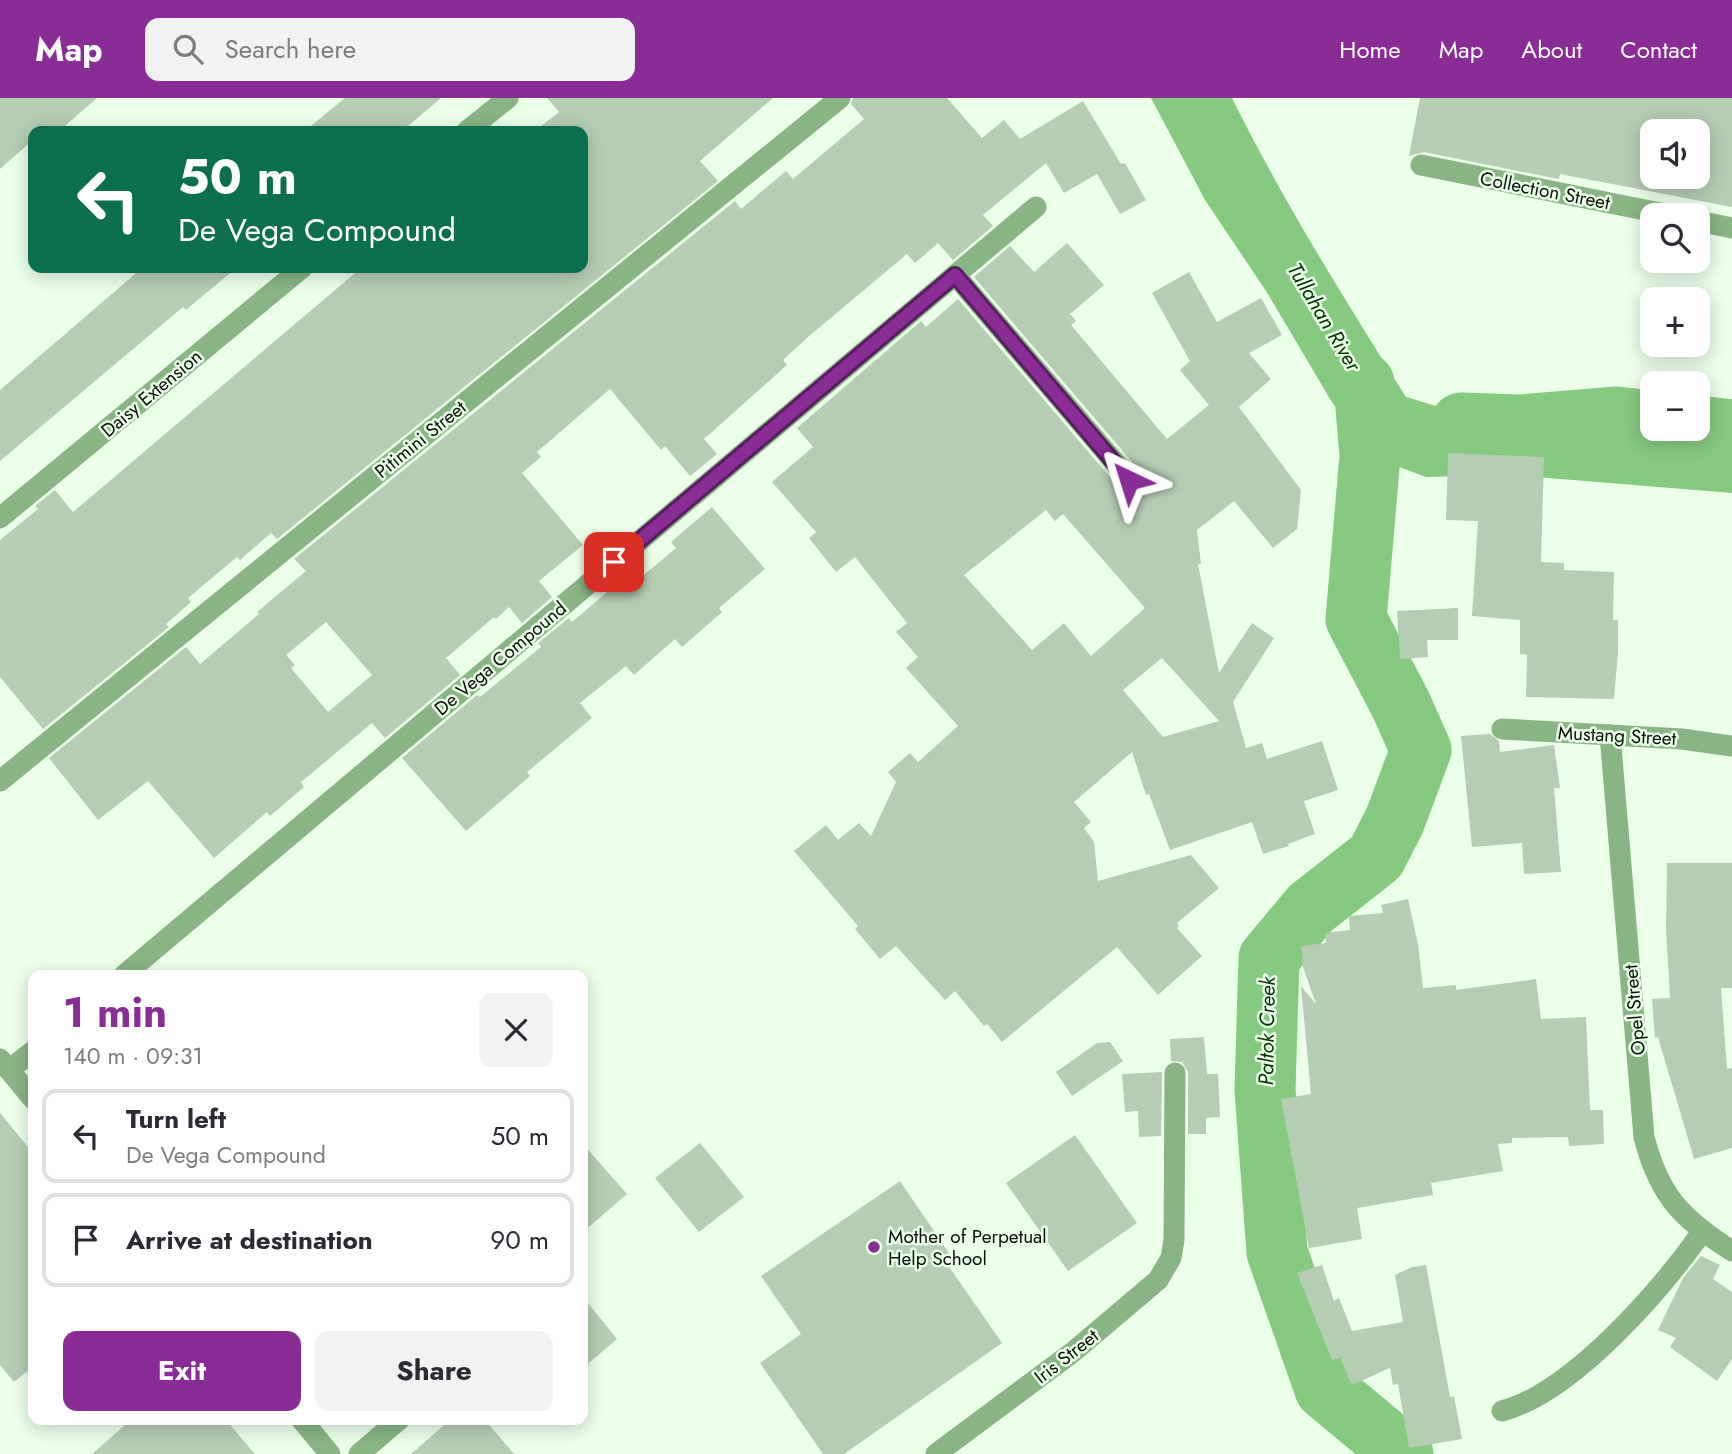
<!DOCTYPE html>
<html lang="en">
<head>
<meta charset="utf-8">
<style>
  :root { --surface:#fff; --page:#f2f2f3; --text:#2b2b33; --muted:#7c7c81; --line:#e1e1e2; --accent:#892c96 }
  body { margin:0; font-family:Jost,sans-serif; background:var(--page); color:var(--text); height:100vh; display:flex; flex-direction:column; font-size:26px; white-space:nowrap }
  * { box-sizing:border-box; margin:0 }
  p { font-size:23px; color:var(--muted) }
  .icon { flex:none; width:38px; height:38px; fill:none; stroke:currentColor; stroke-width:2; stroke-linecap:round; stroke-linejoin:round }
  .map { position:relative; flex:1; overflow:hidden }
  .panel { position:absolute; left:28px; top:872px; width:560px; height:455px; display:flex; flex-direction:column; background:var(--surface); border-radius:14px; box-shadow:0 4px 18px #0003 }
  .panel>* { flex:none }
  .guide { position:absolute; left:28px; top:28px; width:560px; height:147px; border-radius:14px; box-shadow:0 4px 18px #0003; background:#0b6e4f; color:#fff; overflow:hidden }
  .buttons { position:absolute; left:1640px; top:21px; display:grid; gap:14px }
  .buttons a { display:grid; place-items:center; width:70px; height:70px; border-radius:14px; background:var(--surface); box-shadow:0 4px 18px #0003; font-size:35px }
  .pin { position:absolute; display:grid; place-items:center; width:60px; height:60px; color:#fff; margin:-30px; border-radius:14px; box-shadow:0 4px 10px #0006 }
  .me { position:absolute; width:77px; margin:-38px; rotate:319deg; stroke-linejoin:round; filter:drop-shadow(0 0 5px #0008) }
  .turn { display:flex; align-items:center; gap:24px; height:147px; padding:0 35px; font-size:32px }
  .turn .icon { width:91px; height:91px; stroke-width:2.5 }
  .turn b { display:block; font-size:49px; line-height:60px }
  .round { display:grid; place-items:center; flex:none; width:74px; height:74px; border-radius:14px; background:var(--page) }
  .summary { display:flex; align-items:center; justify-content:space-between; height:119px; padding:0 35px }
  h1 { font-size:42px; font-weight:700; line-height:52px; color:var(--accent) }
  .primary-button { display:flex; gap:14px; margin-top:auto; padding:14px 35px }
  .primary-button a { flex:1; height:80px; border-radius:14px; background:var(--accent); color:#fff; font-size:28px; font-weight:700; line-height:80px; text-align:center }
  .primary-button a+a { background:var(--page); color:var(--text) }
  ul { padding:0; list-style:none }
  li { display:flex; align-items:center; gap:21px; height:94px; margin:0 14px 10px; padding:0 21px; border:4px solid var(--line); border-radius:14px }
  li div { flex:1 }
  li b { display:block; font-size:26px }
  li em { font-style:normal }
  header { display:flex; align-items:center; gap:42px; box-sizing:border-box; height:98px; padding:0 35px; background:var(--accent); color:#fff }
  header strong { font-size:33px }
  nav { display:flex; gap:38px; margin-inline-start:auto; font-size:24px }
  .search { width:490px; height:63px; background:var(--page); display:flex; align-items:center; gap:18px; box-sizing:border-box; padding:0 24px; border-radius:14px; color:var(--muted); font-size:26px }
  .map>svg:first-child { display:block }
</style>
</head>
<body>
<header>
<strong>Map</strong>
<div class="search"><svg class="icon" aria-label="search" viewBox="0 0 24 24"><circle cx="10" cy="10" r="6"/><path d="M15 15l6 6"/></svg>Search here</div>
<nav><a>Home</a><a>Map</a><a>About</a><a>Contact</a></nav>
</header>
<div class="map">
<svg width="1732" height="1356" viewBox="0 0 1732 1356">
  <rect width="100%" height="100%" fill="#ebffe9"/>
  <!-- water -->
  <path fill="#86c980" d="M 1151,0 L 1232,0 C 1283,103 1345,202 1406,299 L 1483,322 L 1732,334 L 1732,395 L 1512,377 L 1426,379 L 1370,358 L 1330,301 L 1268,196 L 1205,102 Z"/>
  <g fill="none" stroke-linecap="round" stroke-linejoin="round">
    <!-- river -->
    <g stroke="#86c980" stroke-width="61">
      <path d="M 1364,285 L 1370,358 L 1356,521 L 1401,607 L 1421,652 L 1395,722 L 1376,759 L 1311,810 L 1269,860 L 1265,992 L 1277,1154 L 1325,1291 L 1403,1356"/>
      <path d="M 1461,325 L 1520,327 L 1617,319 L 1652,323"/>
      <path d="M 1698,328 L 1732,332"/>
    </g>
  </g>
  <!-- building -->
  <g fill="#b5cdb3" fill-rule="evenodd">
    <path d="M 0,0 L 97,0 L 59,33 L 33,33 L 33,42 L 0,71 Z"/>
    <path d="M 345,0 L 441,0 L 402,33 L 305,33 Z"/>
    <path d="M 547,0 L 773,0 L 700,63 L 718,83 L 277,441 L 271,435 L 240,462 L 237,459 L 188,500 L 191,504 L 166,526 L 169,529 L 43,631 L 0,579 L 0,442 L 38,411 L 35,408 L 55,392 L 73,414 L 361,170 L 583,170 L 583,33 L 535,33 L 559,14 Z"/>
    <path d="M 853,0 L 947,0 L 982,40 L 1004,22 L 1020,41 L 1083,3 L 1121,66 L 1125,65 L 1146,102 L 1120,116 L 1097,76 L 1064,95 L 1046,65 L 983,117 L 993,128 L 953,162 L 938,145 L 915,165 L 907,156 L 808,239 L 783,262 L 787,267 L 704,341 L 717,356 L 690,378 L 665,348 L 661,352 L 610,291 L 537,354 L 541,359 L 522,375 L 583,447 L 539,483 L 552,499 L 522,525 L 509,509 L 496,521 L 494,519 L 446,560 L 460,577 L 385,640 L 372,625 L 301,684 L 304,689 L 270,718 L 267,714 L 214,760 L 148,683 L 98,722 L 49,660 L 186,549 L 200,566 L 259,516 L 257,514 L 306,473 L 294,461 L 735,103 L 741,111 L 786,73 L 793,81 L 864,21 L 851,6 ZM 326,524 L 372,577 L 328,614 L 291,570 L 295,567 L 286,557 Z"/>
    <path d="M 1420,0 L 1732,0 L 1732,109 L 1560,76 L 1559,81 L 1424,54 L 1409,58 ZM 1652,33 L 1698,33 L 1698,79 L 1652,79 Z"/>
    <path d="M 1067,145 L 1104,187 L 1070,216 L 1076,223 L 1071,227 L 1167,341 L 1209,307 L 1180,272 L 1190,263 L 1152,195 L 1189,174 L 1217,224 L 1261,200 L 1282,237 L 1249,255 L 1271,281 L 1239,309 L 1301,392 L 1297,431 L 1273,450 L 1234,403 L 1197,432 L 1201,466 L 1198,466 L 1219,575 L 1252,525 L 1274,540 L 1233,604 L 1246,650 L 1262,645 L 1267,661 L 1322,643 L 1338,692 L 1304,703 L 1315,736 L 1288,746 L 1289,748 L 1263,756 L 1252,724 L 1170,752 L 1149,696 L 1146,697 L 1132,654 L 1074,704 L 1091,724 L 1084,730 L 1094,744 L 1098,783 L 1191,757 L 1219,790 L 1177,825 L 1179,828 L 1177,830 L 1202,858 L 1158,897 L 1117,849 L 1002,944 L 987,926 L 984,928 L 955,893 L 945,902 L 896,848 L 880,861 L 855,831 L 858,828 L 794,753 L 826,727 L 838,742 L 859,725 L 871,738 L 896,684 L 888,674 L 910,655 L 918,664 L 958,628 L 906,570 L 918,559 L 896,534 L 907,525 L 855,459 L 836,474 L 809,440 L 816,434 L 772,384 L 813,349 L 797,330 L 921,223 L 926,229 L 958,201 L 1119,390 L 1125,394 L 1137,391 L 1142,385 L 1139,372 L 974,179 L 1010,148 L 1034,174 ZM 1046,412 L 1055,423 L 1063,416 L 1145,510 L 1091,558 L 1064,525 L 1032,552 L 964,477 ZM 1162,560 L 1219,623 L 1163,639 L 1123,592 Z"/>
    <path d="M 142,170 L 236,170 L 186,212 L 183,209 L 0,363 L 0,292 Z"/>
    <path d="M 1448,355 L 1544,359 L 1541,464 L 1564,465 L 1564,472 L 1614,474 L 1613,522 L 1618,522 L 1618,554 L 1614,601 L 1526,599 L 1527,557 L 1520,556 L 1520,522 L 1472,518 L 1478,423 L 1446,422 Z"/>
    <path d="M 712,409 L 765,471 L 719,510 L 722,514 L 682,549 L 675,541 L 634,577 L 626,568 L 580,605 L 592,620 L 527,674 L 530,678 L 466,733 L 402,660 L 477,597 L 480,599 L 541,549 L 538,545 L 569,520 L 572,524 L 619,484 L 626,492 L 676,450 L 671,444 Z"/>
    <path d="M 1458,510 L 1458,542 L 1427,542 L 1428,559 L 1400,561 L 1397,513 Z"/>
    <path d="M 1490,636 L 1499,643 L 1500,654 L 1554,647 L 1560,690 L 1554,690 L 1561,774 L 1524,776 L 1522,745 L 1472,749 L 1461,638 Z"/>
    <path d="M 1667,765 L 1732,765 L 1732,890 L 1721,890 L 1727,971 L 1732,970 L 1732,1050 L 1694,1061 L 1658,939 L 1655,940 L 1652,901 L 1670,900 L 1666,831 Z"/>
    <path d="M 1408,801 L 1418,846 L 1423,890 L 1456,887 L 1456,892 L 1536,881 L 1541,921 L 1586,919 L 1590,1012 L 1603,1012 L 1604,1046 L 1569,1048 L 1568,1039 L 1512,1040 L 1512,1045 L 1498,1046 L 1503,1073 L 1431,1085 L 1433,1097 L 1357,1110 L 1362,1141 L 1309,1150 L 1281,1001 L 1311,996 L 1301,888 L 1316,906 L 1303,869 L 1301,848 L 1326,845 L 1325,835 L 1350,832 L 1349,818 L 1383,815 L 1381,807 Z"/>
    <path d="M 1204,939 L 1207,976 L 1218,976 L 1220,1019 L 1206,1020 L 1206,1036 L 1188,1036 L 1188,974 L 1182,964 L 1171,963 L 1170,941 Z"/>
    <path d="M 1110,944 L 1123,963 L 1072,998 L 1056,974 L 1097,945 Z"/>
    <path d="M 1162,974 L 1161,1038 L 1139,1039 L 1138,1013 L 1125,1014 L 1122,976 Z"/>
    <path d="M 0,1015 L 33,1055 L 33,1269 L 14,1284 L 0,1267 Z"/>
    <path d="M 1075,1037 L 1137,1125 L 1068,1173 L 1006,1085 Z"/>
    <path d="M 700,1045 L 744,1099 L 699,1134 L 655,1080 Z"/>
    <path d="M 583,1046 L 627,1096 L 583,1134 Z"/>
    <path d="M 900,1083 L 949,1155 L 943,1160 L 1002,1245 L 844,1356 L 823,1356 L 760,1265 L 801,1236 L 761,1178 Z"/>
    <path d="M 1701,1158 L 1720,1167 L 1713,1181 L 1732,1194 L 1732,1261 L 1717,1283 L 1670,1249 L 1676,1240 L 1658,1232 L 1683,1180 Z"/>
    <path d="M 1322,1167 L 1334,1203 L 1339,1200 L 1352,1233 L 1403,1224 L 1395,1177 L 1412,1169 L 1426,1167 L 1450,1299 L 1454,1298 L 1462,1341 L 1409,1350 L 1398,1286 L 1393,1287 L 1390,1270 L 1352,1287 L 1340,1260 L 1332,1262 L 1297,1175 Z"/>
    <path d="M 583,1199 L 617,1241 L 583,1270 Z"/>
    <path d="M 132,1321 L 225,1321 L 255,1356 L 92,1356 Z"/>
    <path d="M 451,1321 L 484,1321 L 514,1356 L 411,1356 Z"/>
  </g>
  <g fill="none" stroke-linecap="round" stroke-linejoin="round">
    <!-- minor -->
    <g stroke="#89b484" stroke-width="21">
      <path d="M 467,33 L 508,0"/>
      <path d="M 1421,67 L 1670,117"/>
      <path d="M 1698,123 L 1732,130"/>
      <path d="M 955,177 L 1129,381"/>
      <path d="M 0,420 L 302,170"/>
      <path d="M 1502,631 L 1682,641 L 1732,648"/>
      <path d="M 1610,637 L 1644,1039 C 1659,1098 1682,1121 1732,1153"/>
      <path d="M 0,683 L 840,0"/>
      <path d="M 124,877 L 1036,109"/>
      <path d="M 0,961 L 33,1001"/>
      <path d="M 9,972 L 33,953"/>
      <path d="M 1502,1313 C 1572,1295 1661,1192 1702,1134"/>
      <path d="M 301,1321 L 330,1356"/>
      <path d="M 359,1356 L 400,1321"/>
      <path d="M 936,1356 L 1073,1254 L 1158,1182 L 1171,1160 L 1174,1142 L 1175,975"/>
    </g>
  </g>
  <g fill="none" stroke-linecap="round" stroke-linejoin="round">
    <defs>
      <path id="route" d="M 614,464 L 955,177 L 1129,382"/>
    </defs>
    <!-- route casing -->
    <use href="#route" stroke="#591d62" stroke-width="18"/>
    <!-- route -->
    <use href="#route" stroke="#892c96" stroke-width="12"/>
  </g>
  <!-- markers -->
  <circle fill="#892c96" stroke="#ebffe9" stroke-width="2.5" cx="874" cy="1149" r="7"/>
  <g text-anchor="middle" stroke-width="5" stroke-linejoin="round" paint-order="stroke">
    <!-- street labels -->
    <g font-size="19" fill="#081007" stroke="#ebffe9">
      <text transform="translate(1545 92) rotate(11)" y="7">Collection Street</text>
      <text transform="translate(151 295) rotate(-40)" y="7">Daisy Extension</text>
      <text transform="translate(420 341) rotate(-39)" y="7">Pitimini Street</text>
      <text transform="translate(500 560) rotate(-40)" y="7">De Vega Compound</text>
      <text transform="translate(1617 637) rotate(3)" y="7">Mustang Street</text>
      <text transform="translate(1634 912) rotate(-95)" y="7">Opel Street</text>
      <text transform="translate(1066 1258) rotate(-38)" y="7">Iris Street</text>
    </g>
    <!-- poi labels -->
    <g font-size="19" fill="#081007" stroke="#ebffe9" text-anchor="start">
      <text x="888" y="1145">Mother of Perpetual<tspan x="888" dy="22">Help School</tspan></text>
    </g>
    <!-- water labels -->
    <g font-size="21" font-style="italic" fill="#053503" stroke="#ebffe9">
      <text transform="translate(1324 219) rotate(59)" y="7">Tullahan River</text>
      <text transform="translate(1267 933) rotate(-89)" y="7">Paltok Creek</text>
    </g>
  </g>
</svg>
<div class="buttons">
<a><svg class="icon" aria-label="sound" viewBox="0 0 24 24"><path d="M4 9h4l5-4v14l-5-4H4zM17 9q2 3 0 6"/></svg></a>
<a><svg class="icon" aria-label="search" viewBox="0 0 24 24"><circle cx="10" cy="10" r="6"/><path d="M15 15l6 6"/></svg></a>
<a>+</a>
<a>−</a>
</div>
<div class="pin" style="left:614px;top:464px;background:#d93025"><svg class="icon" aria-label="arrive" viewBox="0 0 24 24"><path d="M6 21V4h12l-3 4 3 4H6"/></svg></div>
<svg class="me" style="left:1129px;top:382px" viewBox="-20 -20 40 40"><path d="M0-17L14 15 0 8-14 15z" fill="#892c96" stroke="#fff" stroke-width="4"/></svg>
<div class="guide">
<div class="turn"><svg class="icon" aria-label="left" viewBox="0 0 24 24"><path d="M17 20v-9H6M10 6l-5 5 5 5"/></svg><div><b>50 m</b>De Vega Compound</div></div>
</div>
<section class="panel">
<div class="summary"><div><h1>1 min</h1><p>140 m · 09:31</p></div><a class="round"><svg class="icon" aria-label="close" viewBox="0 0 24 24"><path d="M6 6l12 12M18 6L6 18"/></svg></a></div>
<ul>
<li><svg class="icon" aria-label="left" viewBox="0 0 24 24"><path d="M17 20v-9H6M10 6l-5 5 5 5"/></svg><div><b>Turn left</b><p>De Vega Compound</p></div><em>50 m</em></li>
<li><svg class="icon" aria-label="arrive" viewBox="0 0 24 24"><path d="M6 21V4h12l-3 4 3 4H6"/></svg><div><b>Arrive at destination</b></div><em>90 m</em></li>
</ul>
<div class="primary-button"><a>Exit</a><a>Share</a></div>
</section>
</div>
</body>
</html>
